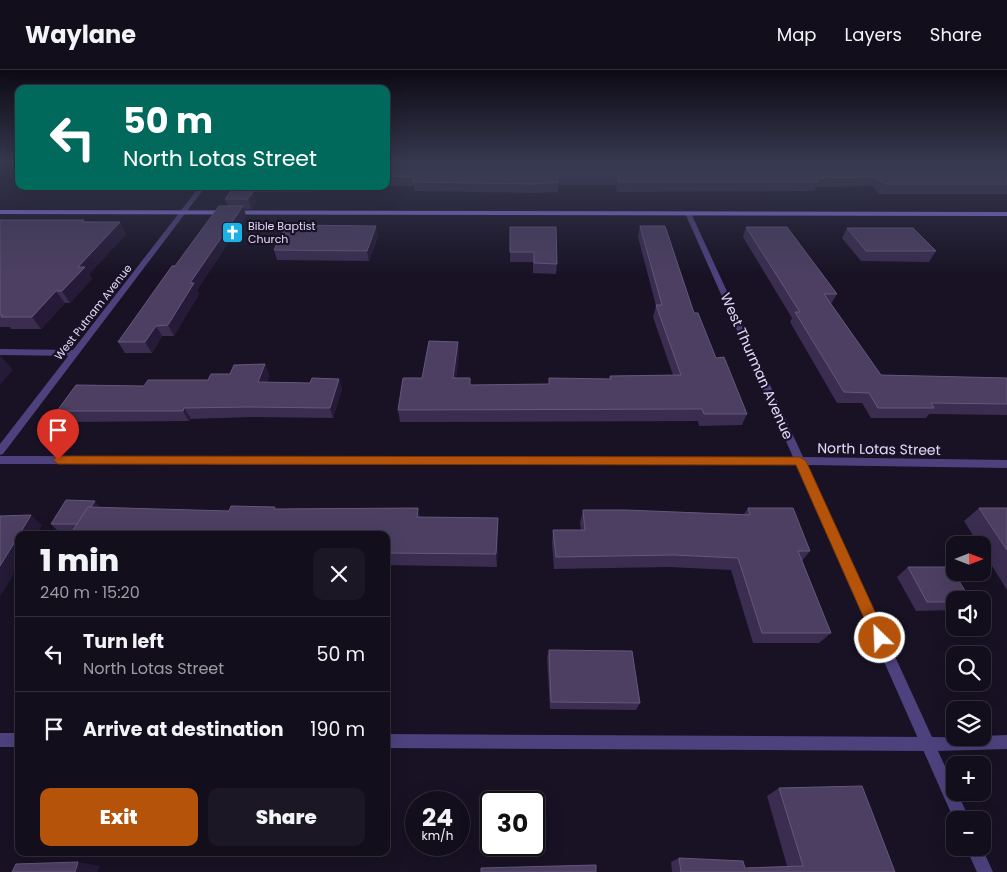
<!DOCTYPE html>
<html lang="en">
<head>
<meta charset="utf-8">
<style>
  :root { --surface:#120e1b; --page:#1b1724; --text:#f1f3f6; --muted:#9c9ca3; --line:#312e3a; --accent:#b45309 }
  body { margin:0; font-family:Poppins,sans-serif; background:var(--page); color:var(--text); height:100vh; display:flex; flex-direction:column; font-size:19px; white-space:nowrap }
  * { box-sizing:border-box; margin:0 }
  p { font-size:16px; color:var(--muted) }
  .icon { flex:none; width:28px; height:28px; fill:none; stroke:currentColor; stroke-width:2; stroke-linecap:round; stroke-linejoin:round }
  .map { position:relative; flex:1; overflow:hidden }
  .drawer { position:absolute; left:15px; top:461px; width:375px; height:325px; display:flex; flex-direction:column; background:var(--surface); border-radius:10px; box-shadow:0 5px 20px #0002,0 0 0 1px var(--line) }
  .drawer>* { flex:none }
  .guide { position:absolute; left:15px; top:15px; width:375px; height:105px; border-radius:10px; box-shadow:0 5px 20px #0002,0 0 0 1px var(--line); background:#00695c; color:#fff; overflow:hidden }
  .needle { width:32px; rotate:90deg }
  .buttons { position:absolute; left:946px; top:466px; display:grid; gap:10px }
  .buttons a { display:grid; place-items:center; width:45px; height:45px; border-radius:10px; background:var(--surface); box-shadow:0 5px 20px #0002,0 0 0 1px var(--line); font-size:25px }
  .speed { position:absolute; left:405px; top:721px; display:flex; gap:10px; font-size:25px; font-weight:700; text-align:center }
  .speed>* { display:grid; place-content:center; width:65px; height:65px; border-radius:50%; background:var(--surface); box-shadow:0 5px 20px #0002,0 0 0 1px var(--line); line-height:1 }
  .speed small { font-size:12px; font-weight:400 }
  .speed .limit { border:2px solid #111; border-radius:8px; background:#fff; color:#111 }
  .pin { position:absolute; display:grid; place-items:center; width:42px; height:42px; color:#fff; margin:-51px -21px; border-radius:50% 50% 50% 0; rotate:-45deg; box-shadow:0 0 5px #0007 }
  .pin .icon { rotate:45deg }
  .me { position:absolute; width:55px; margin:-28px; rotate:336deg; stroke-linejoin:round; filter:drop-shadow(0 0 4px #0008) }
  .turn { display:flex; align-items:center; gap:18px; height:105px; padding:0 25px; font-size:22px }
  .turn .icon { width:65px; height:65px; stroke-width:2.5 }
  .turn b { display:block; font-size:35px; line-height:42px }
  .round { display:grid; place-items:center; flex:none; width:52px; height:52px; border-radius:10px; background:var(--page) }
  .overview { display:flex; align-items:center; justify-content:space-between; height:85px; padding:0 25px }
  h1 { font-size:30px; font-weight:800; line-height:38px }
  .cta { display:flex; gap:10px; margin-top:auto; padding:10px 25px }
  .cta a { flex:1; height:58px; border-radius:10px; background:var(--accent); color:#fff; font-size:20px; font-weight:800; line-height:58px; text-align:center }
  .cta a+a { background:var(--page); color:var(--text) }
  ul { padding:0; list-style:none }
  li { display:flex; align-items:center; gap:15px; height:75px; padding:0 25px; border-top:1px solid var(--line) }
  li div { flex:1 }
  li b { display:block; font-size:19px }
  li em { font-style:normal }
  header { display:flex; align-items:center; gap:30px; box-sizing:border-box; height:70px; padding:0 25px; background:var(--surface); border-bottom:1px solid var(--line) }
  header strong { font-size:24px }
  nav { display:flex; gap:28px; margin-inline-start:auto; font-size:18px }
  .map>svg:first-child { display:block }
</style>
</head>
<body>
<header>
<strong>Waylane</strong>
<nav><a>Map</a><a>Layers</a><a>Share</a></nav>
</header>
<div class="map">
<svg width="1007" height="802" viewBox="0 0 1007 802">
  <rect width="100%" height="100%" fill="#181224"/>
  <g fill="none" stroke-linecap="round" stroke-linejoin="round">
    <!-- lane -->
    <g fill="#4e427e" fill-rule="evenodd">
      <path d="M 0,279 L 75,280 L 79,283 L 75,286 L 0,285 Z"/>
      <rect x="0" y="663" width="19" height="14"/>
      <path d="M 386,664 L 927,667 L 932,669 L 934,674 L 932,679 L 927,681 L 386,678 Z"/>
    </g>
    <!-- street -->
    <g fill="#4e427e" fill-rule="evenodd">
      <path d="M 200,116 L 206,116 L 3,384 L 0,385 L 0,374 Z"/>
      <path d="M 686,142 L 691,143 L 803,387 L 1007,390 L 1007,398 L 807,395 L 932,667 L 982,668 L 982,666 L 1007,665 L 1007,679 L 938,681 L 955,718 L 955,722 L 957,722 L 970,750 L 955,750 L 955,752 L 797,395 L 0,394 L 0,386 L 793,387 L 685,143 Z"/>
      <path d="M 966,778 L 982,778 L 993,802 L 977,802 Z"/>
    </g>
    <!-- secondary -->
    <path fill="#917bf0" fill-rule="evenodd" d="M 0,140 L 1007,142 L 1007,146 L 0,144 Z"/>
  </g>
  <!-- wall -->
  <g fill="#3a2d50">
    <path d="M 386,92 L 1007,92 L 1007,124 L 879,124 L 872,116 L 816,117 L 815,121 L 617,122 L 615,115 L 558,115 L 558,122 L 536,123 L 414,121 L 414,116 L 386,116 Z"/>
    <path d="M 233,116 L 361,116 L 360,121 L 253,122 L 256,132 L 251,139 L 244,139 L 246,146 L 197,220 L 199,224 L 174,266 L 162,266 L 152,283 L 125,283 L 118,272 L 175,196 L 228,136 L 225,129 L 233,118 Z"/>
    <path d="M 0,150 L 120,152 L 126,164 L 89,204 L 92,209 L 70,233 L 65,233 L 41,259 L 11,259 L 10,257 L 0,257 Z"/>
    <path d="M 640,156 L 694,243 L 716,288 L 747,344 L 742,355 L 699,356 L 698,351 L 400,352 L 398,340 L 422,308 L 459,283 L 456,308 L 471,315 L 549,314 L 549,308 L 609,309 L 610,306 L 673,305 L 653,247 L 656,236 L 638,167 Z"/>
    <path d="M 510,157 L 557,194 L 556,204 L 533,203 L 533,192 L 510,192 Z"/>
    <path d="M 746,157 L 837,224 L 831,234 L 881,305 L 1007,308 L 1007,345 L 929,344 L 926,348 L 871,348 L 862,333 L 837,333 L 790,252 L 792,248 L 743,167 Z"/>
    <path d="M 847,158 L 936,181 L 929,192 L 861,191 L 842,168 Z"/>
    <path d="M 378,166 L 369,191 L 277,190 L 274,180 Z"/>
    <path d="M 265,294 L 269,305 L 267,312 L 310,313 L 339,309 L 342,319 L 333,348 L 253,347 L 191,349 L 189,351 L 66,352 L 57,341 L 144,316 L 208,310 Z"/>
    <path d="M 101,438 L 229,441 L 276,439 L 418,438 L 420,447 L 498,448 L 497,497 L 386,495 L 386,465 L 61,464 L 51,454 Z"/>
    <path d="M 748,438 L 810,481 L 802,491 L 831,563 L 819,573 L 753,573 L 731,500 L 669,497 L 554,499 L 552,473 L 553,460 L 581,460 L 580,453 L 583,440 L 744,444 Z"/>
    <path d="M 979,438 L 1007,438 L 1007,520 L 982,480 L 982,475 L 979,475 L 964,451 Z"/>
    <path d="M 908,497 L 955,530 L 955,540 L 916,541 L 897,507 Z"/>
    <path d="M 549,580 L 640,633 L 636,640 L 550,639 L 547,588 Z"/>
    <path d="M 779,718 L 895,802 L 672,802 L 671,792 L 679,788 L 745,798 L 787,796 L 767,726 Z"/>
  </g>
  <!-- shaded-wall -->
  <g fill="#251a37">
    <path d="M 253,122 L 256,132 L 251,139 L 248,129 Z"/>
    <path d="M 243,136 L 246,146 L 197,220 L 199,224 L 174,266 L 168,255 L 190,213 Z"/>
    <path d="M 120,152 L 126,164 L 89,204 L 92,209 L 70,233 L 62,221 L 78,197 Z"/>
    <path d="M 376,156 L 378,166 L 369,191 L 367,181 Z"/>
    <path d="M 56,221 L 65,233 L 41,259 L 32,247 Z"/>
    <path d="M 156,256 L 162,266 L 152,283 L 145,272 Z"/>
    <path d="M 458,272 L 459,283 L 454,320 L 453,308 Z"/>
    <path d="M 0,285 L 13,300 L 0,315 Z"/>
    <path d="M 265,294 L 269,305 L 262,323 L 258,312 Z"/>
    <path d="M 339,309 L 342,319 L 333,348 L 330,338 Z"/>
    <path d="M 184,338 L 191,349 L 189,351 L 183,341 Z"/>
    <path d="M 95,431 L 104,441 L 80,455 Z"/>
    <path d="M 418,438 L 421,451 L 417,447 Z"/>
    <path d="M 31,445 L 42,455 L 36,465 L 19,465 Z"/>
    <path d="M 498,448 L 498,461 L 497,497 L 496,484 Z"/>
    <path d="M 19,465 L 19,495 L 0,527 L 0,496 Z"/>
    <path d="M 78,792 L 100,796 L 97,802 L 75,802 Z"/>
  </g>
  <!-- building -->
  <g fill="#4c3f62" stroke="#63587a">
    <path d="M 386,92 L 1007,92 L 1007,114 L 884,114 L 876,107 L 815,108 L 819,112 L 619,112 L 617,106 L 557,106 L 558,112 L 536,114 L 413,112 L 414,107 L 386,106 Z"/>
    <path d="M 235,116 L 244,116 L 253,122 L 248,129 L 225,129 Z"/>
    <path d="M 219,136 L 243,136 L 190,213 L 194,213 L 168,255 L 156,256 L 145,272 L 118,272 L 172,196 L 175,196 Z"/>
    <path d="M 0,150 L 84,150 L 82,152 L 120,152 L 78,197 L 85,197 L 62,221 L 56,221 L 32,247 L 1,247 L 3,245 L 0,245 Z"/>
    <path d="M 286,155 L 376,156 L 367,181 L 274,180 Z"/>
    <path d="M 640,156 L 665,156 L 694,243 L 698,243 L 716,288 L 724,287 L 747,344 L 704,344 L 702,339 L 398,340 L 403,308 L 422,308 L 429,271 L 458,272 L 453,308 L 470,308 L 470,315 L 549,314 L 549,308 L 611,309 L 610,306 L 681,305 L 656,235 L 662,235 Z"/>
    <path d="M 510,157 L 556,157 L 557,194 L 534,193 L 534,182 L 510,182 Z"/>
    <path d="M 746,157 L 787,157 L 837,224 L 824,224 L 881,305 L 1007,308 L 1007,334 L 931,333 L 934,338 L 878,338 L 869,323 L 844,322 L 795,242 L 800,242 Z"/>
    <path d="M 847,158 L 913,158 L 936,181 L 866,181 Z"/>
    <path d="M 265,294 L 258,312 L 310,313 L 312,308 L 339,309 L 330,338 L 248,337 L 184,338 L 183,341 L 57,341 L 76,315 L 144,316 L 148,310 L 208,310 L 211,304 L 230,304 L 234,295 Z"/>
    <path d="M 66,430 L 95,431 L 91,437 L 88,437 L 77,454 L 51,454 Z"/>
    <path d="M 231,436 L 275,437 L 274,439 L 418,438 L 417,447 L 498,448 L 496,484 L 386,483 L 386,465 L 70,465 L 88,437 L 229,441 Z"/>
    <path d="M 748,438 L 793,438 L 810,481 L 798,481 L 831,563 L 762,563 L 738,488 L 674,485 L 556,487 L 553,460 L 585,460 L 583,440 L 626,440 L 750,445 Z"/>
    <path d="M 979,438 L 1007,438 L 1007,480 Z"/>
    <path d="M 31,445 L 19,465 L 0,496 L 0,446 Z"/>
    <path d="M 908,497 L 950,497 L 971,530 L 955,530 L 955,532 L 927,532 Z"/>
    <path d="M 549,580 L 632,581 L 640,633 L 551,632 Z"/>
    <path d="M 862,716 L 895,802 L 681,802 L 679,788 L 743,791 L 745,798 L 803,796 L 779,718 Z"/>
    <path d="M 78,792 L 75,802 L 12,802 L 16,794 Z"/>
    <path d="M 596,795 L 596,802 L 481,802 L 481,798 Z"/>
  </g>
  <!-- sky -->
  <linearGradient id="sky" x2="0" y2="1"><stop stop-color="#0d0a14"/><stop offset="0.45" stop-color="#373950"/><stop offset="1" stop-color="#373950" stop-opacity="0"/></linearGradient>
  <rect width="1007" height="205" fill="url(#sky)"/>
  <!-- route -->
  <path fill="#b45309" stroke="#753606" d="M 58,386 L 800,387 L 806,391 L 887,568 L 885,573 L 880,575 L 875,573 L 796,395 L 58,394 L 53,390 Z"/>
  <!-- icons -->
  <defs>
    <symbol id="church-square" viewBox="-11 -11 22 22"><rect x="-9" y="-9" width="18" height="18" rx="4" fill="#1bb1e5" stroke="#181224"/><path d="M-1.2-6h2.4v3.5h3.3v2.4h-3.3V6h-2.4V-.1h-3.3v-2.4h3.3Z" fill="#fff"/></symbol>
  </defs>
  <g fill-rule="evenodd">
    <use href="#church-square" x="220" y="150" width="25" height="25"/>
  </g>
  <g text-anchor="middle" stroke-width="4.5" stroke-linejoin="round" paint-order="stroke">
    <!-- far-poi labels -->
    <g font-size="11" fill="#e2d9fb" stroke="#181224" text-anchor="start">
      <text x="248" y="160">Bible Baptist<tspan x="248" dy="13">Church</tspan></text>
    </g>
    <!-- far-street labels -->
    <g font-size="11" fill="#e2d9fb" stroke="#181224">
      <text transform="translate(93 242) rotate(-52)" y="4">West Putnam Avenue</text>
    </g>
    <!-- street labels -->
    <g font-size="14" fill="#e2d9fb" stroke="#181224">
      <text transform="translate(757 296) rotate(66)" y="5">West Thurman Avenue</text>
      <text transform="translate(879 379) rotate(1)" y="5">North Lotas Street</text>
    </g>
  </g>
</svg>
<div class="buttons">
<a><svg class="needle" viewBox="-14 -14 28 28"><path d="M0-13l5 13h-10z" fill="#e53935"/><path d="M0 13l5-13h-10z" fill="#9c9ca3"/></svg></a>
<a><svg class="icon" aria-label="sound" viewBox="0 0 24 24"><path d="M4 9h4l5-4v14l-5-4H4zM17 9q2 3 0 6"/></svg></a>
<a><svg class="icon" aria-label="search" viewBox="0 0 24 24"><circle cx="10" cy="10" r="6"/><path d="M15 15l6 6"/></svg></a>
<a><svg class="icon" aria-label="layers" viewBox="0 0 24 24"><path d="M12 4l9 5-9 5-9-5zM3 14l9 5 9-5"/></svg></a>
<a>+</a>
<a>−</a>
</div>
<div class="speed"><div>24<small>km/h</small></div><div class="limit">30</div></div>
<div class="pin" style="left:58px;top:390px;background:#d93025"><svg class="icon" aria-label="arrive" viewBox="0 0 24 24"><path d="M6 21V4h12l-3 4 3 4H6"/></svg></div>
<svg class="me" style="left:880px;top:568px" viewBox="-20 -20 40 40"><circle r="17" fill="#b45309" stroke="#fff" stroke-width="3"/><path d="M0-11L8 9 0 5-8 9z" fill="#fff"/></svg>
<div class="guide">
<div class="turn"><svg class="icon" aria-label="left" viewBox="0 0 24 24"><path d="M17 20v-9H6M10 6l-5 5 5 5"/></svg><div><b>50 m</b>North Lotas Street</div></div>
</div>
<section class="drawer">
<div class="overview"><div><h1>1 min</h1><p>240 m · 15:20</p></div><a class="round"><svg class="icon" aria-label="close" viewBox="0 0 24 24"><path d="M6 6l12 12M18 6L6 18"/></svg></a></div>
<ul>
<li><svg class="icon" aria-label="left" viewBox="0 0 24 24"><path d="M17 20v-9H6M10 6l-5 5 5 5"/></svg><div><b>Turn left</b><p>North Lotas Street</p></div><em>50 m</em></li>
<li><svg class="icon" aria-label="arrive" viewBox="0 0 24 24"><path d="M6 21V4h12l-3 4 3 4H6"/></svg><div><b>Arrive at destination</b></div><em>190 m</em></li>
</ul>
<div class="cta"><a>Exit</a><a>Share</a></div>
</section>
</div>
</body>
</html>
